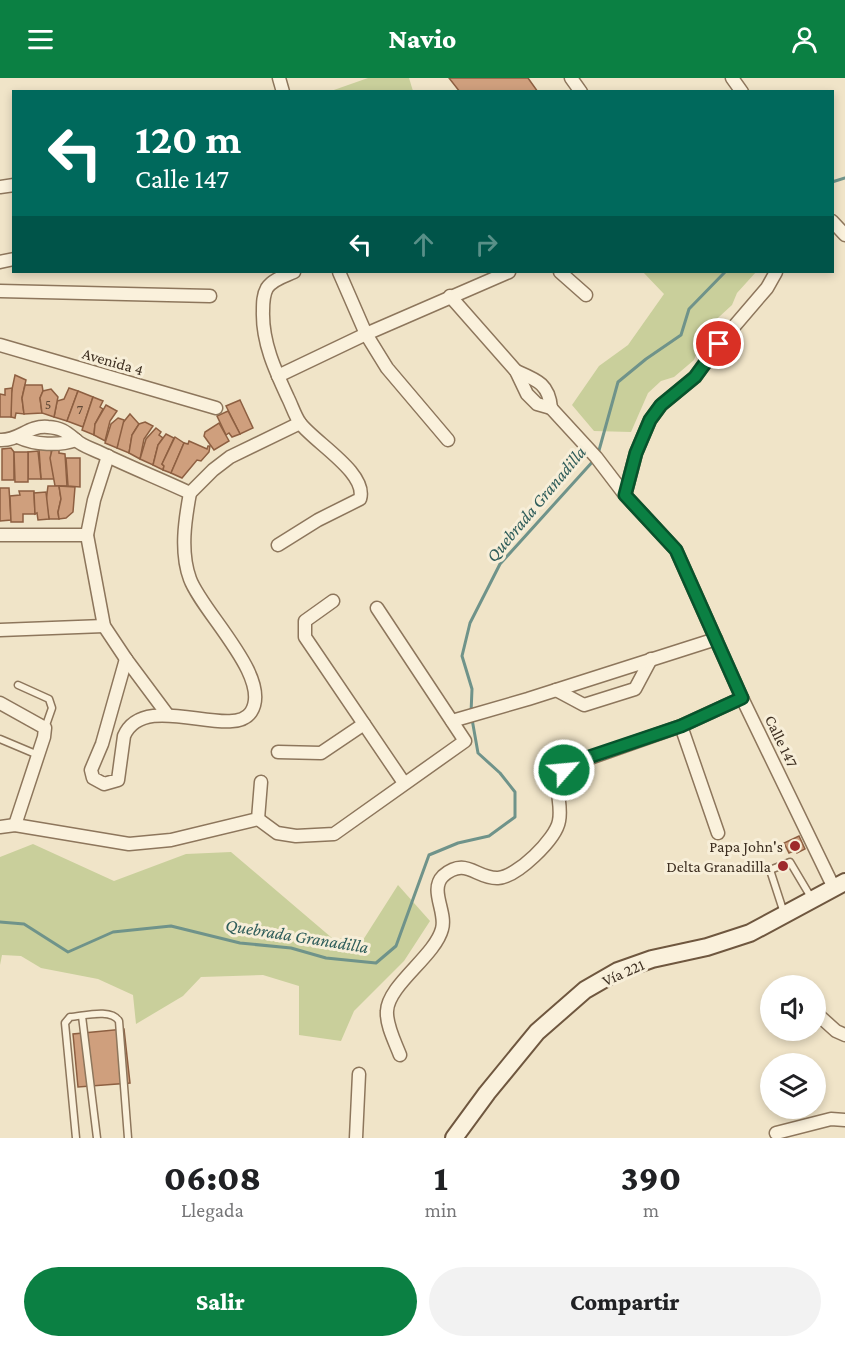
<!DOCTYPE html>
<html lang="es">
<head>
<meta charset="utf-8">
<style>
  :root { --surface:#fff; --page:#f2f2f2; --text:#202124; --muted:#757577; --accent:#0b8043 }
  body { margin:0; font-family:"Crimson Pro",serif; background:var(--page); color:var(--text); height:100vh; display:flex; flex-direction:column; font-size:22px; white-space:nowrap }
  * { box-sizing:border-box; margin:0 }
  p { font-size:20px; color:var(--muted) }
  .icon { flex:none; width:33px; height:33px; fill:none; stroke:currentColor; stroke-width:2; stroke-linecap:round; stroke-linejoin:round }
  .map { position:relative; height:1060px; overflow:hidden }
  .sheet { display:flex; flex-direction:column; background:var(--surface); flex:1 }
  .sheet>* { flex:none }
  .banner { position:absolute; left:12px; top:12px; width:822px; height:183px; border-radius:0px; box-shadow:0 3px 9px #0003; background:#00695c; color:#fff; overflow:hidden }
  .buttons { position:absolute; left:760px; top:897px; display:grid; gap:12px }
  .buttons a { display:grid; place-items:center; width:66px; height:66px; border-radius:50%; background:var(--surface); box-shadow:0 3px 9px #0003; font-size:30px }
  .pin { position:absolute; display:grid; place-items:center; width:51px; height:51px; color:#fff; margin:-26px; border:3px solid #fff; border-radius:50%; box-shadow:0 2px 6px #0007 }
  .me { position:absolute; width:66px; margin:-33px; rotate:63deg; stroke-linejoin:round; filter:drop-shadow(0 0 4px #0008) }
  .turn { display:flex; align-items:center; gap:21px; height:126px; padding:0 24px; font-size:27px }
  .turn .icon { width:78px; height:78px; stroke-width:2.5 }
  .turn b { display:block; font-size:42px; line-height:51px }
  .lanes { display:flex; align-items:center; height:57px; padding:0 24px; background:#0003; justify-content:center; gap:30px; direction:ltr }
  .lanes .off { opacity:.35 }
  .eta { display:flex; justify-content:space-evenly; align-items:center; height:102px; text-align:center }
  .eta b { font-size:36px; font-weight:800; line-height:42px }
  .action { display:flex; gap:12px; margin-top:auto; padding:12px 24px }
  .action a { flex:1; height:69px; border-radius:36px; background:var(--accent); color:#fff; font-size:24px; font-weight:800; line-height:69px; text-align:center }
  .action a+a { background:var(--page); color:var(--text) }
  header { display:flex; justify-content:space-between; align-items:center; height:78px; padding:0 24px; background:var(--accent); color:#fff; font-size:27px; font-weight:800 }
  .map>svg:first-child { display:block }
</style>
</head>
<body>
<header><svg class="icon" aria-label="menu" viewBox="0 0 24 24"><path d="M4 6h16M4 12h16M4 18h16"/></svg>Navio<svg class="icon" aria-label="person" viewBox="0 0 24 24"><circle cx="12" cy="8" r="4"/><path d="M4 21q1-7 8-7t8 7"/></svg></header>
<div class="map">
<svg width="845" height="1060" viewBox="0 0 845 1060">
  <rect width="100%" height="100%" fill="#f0e4c8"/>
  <!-- green -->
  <g fill="#c9cf9b">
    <path d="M 368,0 L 409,0 L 413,13 L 331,13 Z"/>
    <path d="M 643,194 L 756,194 L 737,215 L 732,227 L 707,250 L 694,282 L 674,299 L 661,303 L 648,315 L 631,354 L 594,353 L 572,327 L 599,288 L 628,267 L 664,216 Z"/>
    <path d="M 33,766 L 114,803 L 186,776 L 231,774 L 332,860 L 363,862 L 398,807 L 430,843 L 404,883 L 354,933 L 341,963 L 299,957 L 299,908 L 263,897 L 201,899 L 183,918 L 136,946 L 133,917 L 98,901 L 41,890 L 21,878 L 2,877 L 0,887 L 0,779 Z"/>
  </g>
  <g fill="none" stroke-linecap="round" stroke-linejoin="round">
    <!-- stream -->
    <g stroke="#6f938a" stroke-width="3">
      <path d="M 832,104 L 845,100"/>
      <path d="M 598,376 L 618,304 L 646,281 L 681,257 L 689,231 L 725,194"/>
      <path d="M 471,635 L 472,611 L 462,578 L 470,545 L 500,486 L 595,381"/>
      <path d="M 0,844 L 24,846 L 68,874 L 113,854 L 171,848 L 240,865 L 291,870 L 326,880 L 376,885 L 396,868 L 429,777 L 458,765 L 489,758 L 515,739 L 515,714 L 500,695 L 478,675 L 472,641"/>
    </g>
  </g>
  <!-- building -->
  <g fill="#cf9f7d" stroke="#8d5f41" stroke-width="1.5">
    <path d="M 449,0 L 528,0 L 538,14 L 460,14 Z"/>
    <path d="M 15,297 L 26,302 L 22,320 L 24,336 L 16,335 L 15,340 L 11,339 L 11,316 Z"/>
    <path d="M 25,307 L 42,307 L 43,313 L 40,320 L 42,335 L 24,336 L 22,320 Z"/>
    <path d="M 12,310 L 11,339 L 0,339 L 0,316 L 5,317 L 5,311 Z"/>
    <path d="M 69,310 L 78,313 L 67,343 L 54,339 L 57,323 L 64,321 Z"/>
    <path d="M 51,311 L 58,319 L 54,339 L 42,335 L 40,320 L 43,313 Z"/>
    <path d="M 78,313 L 93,319 L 83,349 L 67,343 Z"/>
    <path d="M 93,319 L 103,323 L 100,329 L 103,331 L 95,346 L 94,357 L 82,352 Z"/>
    <path d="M 240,322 L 253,350 L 240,356 L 226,328 Z"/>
    <path d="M 106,327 L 117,333 L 110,343 L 105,363 L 94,357 L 95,346 Z"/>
    <path d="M 228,333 L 240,356 L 232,359 L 229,355 L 226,357 L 217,338 Z"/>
    <path d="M 130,336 L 139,346 L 132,357 L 129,375 L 117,370 L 121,347 Z"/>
    <path d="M 118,340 L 124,342 L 117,370 L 105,365 L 111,346 Z"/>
    <path d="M 145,344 L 153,348 L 144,361 L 140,381 L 129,375 L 132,357 L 139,346 Z"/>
    <path d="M 219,345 L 229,363 L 214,372 L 204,358 L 205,354 Z"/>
    <path d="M 156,350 L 161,354 L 159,357 L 163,360 L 158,367 L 153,387 L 140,381 L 146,361 Z"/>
    <path d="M 166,356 L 174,360 L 162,386 L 164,388 L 163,392 L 153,387 L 158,367 Z"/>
    <path d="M 175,359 L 184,365 L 171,395 L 163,392 L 164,388 L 162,386 Z"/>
    <path d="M 189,363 L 207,371 L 208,368 L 210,368 L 209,374 L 201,383 L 197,382 L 182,400 L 171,395 L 184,365 L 188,366 Z"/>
    <path d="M 11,370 L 14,374 L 14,402 L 2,402 L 2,371 Z"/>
    <path d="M 39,371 L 51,371 L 54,401 L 41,401 Z"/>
    <path d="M 52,372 L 59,372 L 59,375 L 65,376 L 67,408 L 55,408 L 50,380 Z"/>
    <path d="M 38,373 L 41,401 L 28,401 L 28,374 Z"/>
    <path d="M 14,374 L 28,374 L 28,404 L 15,404 Z"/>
    <path d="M 66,380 L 80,380 L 80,409 L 68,408 Z"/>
    <path d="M 48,408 L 59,408 L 61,421 L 58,434 L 59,441 L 49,441 L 46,423 Z"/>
    <path d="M 59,408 L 75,409 L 73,434 L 66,440 L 59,441 L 58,434 L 61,421 Z"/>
    <path d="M 0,410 L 9,410 L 11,442 L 0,443 Z"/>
    <path d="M 19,413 L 34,413 L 35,436 L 23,436 L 23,444 L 11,444 L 10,418 L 20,417 Z"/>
    <path d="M 46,414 L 49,441 L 38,442 L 37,435 L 35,436 L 34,415 Z"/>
    <path d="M 799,758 L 805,771 L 797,775 L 796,772 L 789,775 L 784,765 Z"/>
    <path d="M 124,951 L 130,1005 L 78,1009 L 73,956 Z"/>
  </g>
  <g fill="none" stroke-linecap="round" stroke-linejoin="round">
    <defs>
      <g id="lane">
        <path d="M 18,607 L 49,621 L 52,630 L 45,650"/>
        <path d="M 0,661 L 38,677"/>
        <path d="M 784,835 L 770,792 L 790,784 L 812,821"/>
        <path d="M 82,938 L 97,1060"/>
        <path d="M 76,1060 L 65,945 L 70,939 C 84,938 111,930 119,943 L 128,1060"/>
      </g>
      <g id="street">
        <path d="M 279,0 L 283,14"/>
        <path d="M 571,0 L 581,14"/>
        <path d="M 732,0 L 742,14"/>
        <path d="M 0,109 L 14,107"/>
        <path d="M 832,143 L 845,157"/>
        <path d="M 0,184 L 14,181"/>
        <path d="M 339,194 L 366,256 L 387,290 L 448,362"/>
        <path d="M 560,194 L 586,217"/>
        <path d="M 0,213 L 210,218"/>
        <path d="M 450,218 L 516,293 L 527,316 L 537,326 L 551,330"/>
        <path d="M 0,267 L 216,330"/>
        <path d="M 516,293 C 537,302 549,306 551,330"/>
        <path d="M 278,298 L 366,256 L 509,194"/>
        <path d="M 551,330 L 596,379 L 625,417 L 676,472 L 742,620 L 834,810"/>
        <path d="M 18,359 C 35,367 59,368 76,362"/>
        <path d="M 0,362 C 19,363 28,347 48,349 C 62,350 66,354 76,362 C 82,368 93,371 101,375 C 130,389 160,401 190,415 L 213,392 L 230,379 L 300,345"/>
        <path d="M 108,378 L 94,422 L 87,457 L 104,548 L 126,581 L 167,636"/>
        <path d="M 625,417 L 636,375 L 650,342 L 661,327 L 695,299 L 719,266 L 767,210 L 776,194"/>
        <path d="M 0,457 L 87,457"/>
        <path d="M 278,467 L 318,442 L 360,421 C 368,395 314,364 300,345 C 295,338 292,328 288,320 C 275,292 262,264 263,233 C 263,225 263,217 267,210 C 273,201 285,198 294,194"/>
        <path d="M 333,523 L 305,543 L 305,559 L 404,705"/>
        <path d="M 0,552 L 104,548"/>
        <path d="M 126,581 L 102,666 L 91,692 L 93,700 L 104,706 L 118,702 L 124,658 C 144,611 232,663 251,634 C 273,600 202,534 190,501 C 180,474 185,442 190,415"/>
        <path d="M 556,612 L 584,627 L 635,611 L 651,581"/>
        <path d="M 0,625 L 45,650 L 44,659 L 15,747"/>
        <path d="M 452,643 L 528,621 L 716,561"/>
        <path d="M 681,648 L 718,755"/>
        <path d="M 278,674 L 321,675 L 364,646"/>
        <path d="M 258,741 L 277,755 L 296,758 L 334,756 L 465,663 L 377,530"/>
        <path d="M 0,749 L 15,747 L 129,766 L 171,762 L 258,741 L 261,704"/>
        <path d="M 816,935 L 836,953 L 845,957"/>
        <path d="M 400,977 C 395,964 386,947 387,933 C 388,907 435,878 442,851 C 447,834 429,812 443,798 C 466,778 476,801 498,800 C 517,799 556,761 559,743 C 562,728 556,716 558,702 L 570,687 L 681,648 L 742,620"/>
        <path d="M 776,1055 L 831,1041 L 845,1042"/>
        <path d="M 356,1060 L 359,996"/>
      </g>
      <path id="secondary" d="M 454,1060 L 487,1015 L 537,954 L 585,912 L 618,893 L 652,881 L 707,869 L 750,855 L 845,804"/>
    </defs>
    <!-- lane casing -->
    <use href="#lane" stroke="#8d765c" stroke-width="9"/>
    <!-- street casing -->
    <use href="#street" stroke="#8d765c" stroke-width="15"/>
    <!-- secondary casing -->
    <use href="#secondary" stroke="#6f573f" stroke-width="20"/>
    <!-- lane -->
    <use href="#lane" stroke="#faf1dc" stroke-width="6"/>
    <!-- street -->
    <use href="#street" stroke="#faf1dc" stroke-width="12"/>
    <!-- secondary -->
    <use href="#secondary" stroke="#faf1dc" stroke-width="16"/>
  </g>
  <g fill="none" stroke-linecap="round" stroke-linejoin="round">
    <defs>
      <path id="route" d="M 564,692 L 577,683 L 681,648 L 742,620 L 676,472 L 625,417 L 636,375 L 650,342 L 661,327 L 695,299 L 719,266"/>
    </defs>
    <!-- route casing -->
    <use href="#route" stroke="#07532c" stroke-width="15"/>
    <!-- route -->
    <use href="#route" stroke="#0b8043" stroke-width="10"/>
  </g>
  <!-- markers -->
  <g fill="#9e2a2b" stroke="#f7eed8" stroke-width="2">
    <circle cx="795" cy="768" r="6"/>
    <circle cx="783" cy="788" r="6"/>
  </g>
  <g text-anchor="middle" stroke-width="6" stroke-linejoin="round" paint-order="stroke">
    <!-- number labels -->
    <g font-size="14" fill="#624a37">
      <text x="48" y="331">5</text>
      <text x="80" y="336">7</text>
    </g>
    <!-- street labels -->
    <g font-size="16" fill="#3d2e20" stroke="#f7eed8">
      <text transform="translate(113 283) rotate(16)" y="6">Avenida 4</text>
      <text transform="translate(782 663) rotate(64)" y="6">Calle 147</text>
      <text transform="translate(623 894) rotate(-24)" y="6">Vía 221</text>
    </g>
    <!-- poi labels -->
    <g font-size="16" fill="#3d2e20" stroke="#f7eed8" text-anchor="end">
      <text x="783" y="774">Papa John's</text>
      <text x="771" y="794">Delta Granadilla</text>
    </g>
    <!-- water labels -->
    <g font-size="18" font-style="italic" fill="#2f5d5a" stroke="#f7eed8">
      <text transform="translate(536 426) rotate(-50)" y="6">Quebrada Granadilla</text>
      <text transform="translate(297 858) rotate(9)" y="6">Quebrada Granadilla</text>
    </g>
  </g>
</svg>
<div class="buttons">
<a><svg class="icon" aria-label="sound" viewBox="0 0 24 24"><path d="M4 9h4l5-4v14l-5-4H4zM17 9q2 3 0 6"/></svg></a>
<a><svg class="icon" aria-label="layers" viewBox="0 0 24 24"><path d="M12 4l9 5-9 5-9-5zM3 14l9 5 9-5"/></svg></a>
</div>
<div class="pin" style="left:719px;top:266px;background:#d93025"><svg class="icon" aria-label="arrive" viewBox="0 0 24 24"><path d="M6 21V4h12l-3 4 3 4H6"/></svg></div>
<svg class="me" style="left:564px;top:692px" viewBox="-20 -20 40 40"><circle r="17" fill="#0b8043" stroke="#fff" stroke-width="3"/><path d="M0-11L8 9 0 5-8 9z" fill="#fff"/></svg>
<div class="banner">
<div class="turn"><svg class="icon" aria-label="left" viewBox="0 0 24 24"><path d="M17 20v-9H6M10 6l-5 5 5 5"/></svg><div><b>120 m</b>Calle 147</div></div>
<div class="lanes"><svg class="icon" aria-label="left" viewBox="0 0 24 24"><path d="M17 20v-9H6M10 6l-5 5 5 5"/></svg><svg class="icon off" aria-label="ahead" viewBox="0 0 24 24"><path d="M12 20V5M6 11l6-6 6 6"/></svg><svg class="icon off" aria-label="right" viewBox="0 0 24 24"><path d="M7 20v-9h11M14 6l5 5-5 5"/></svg></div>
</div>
</div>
<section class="sheet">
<div class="eta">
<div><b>06:08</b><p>Llegada</p></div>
<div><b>1</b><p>min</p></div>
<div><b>390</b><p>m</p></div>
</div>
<div class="action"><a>Salir</a><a>Compartir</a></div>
</section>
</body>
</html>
